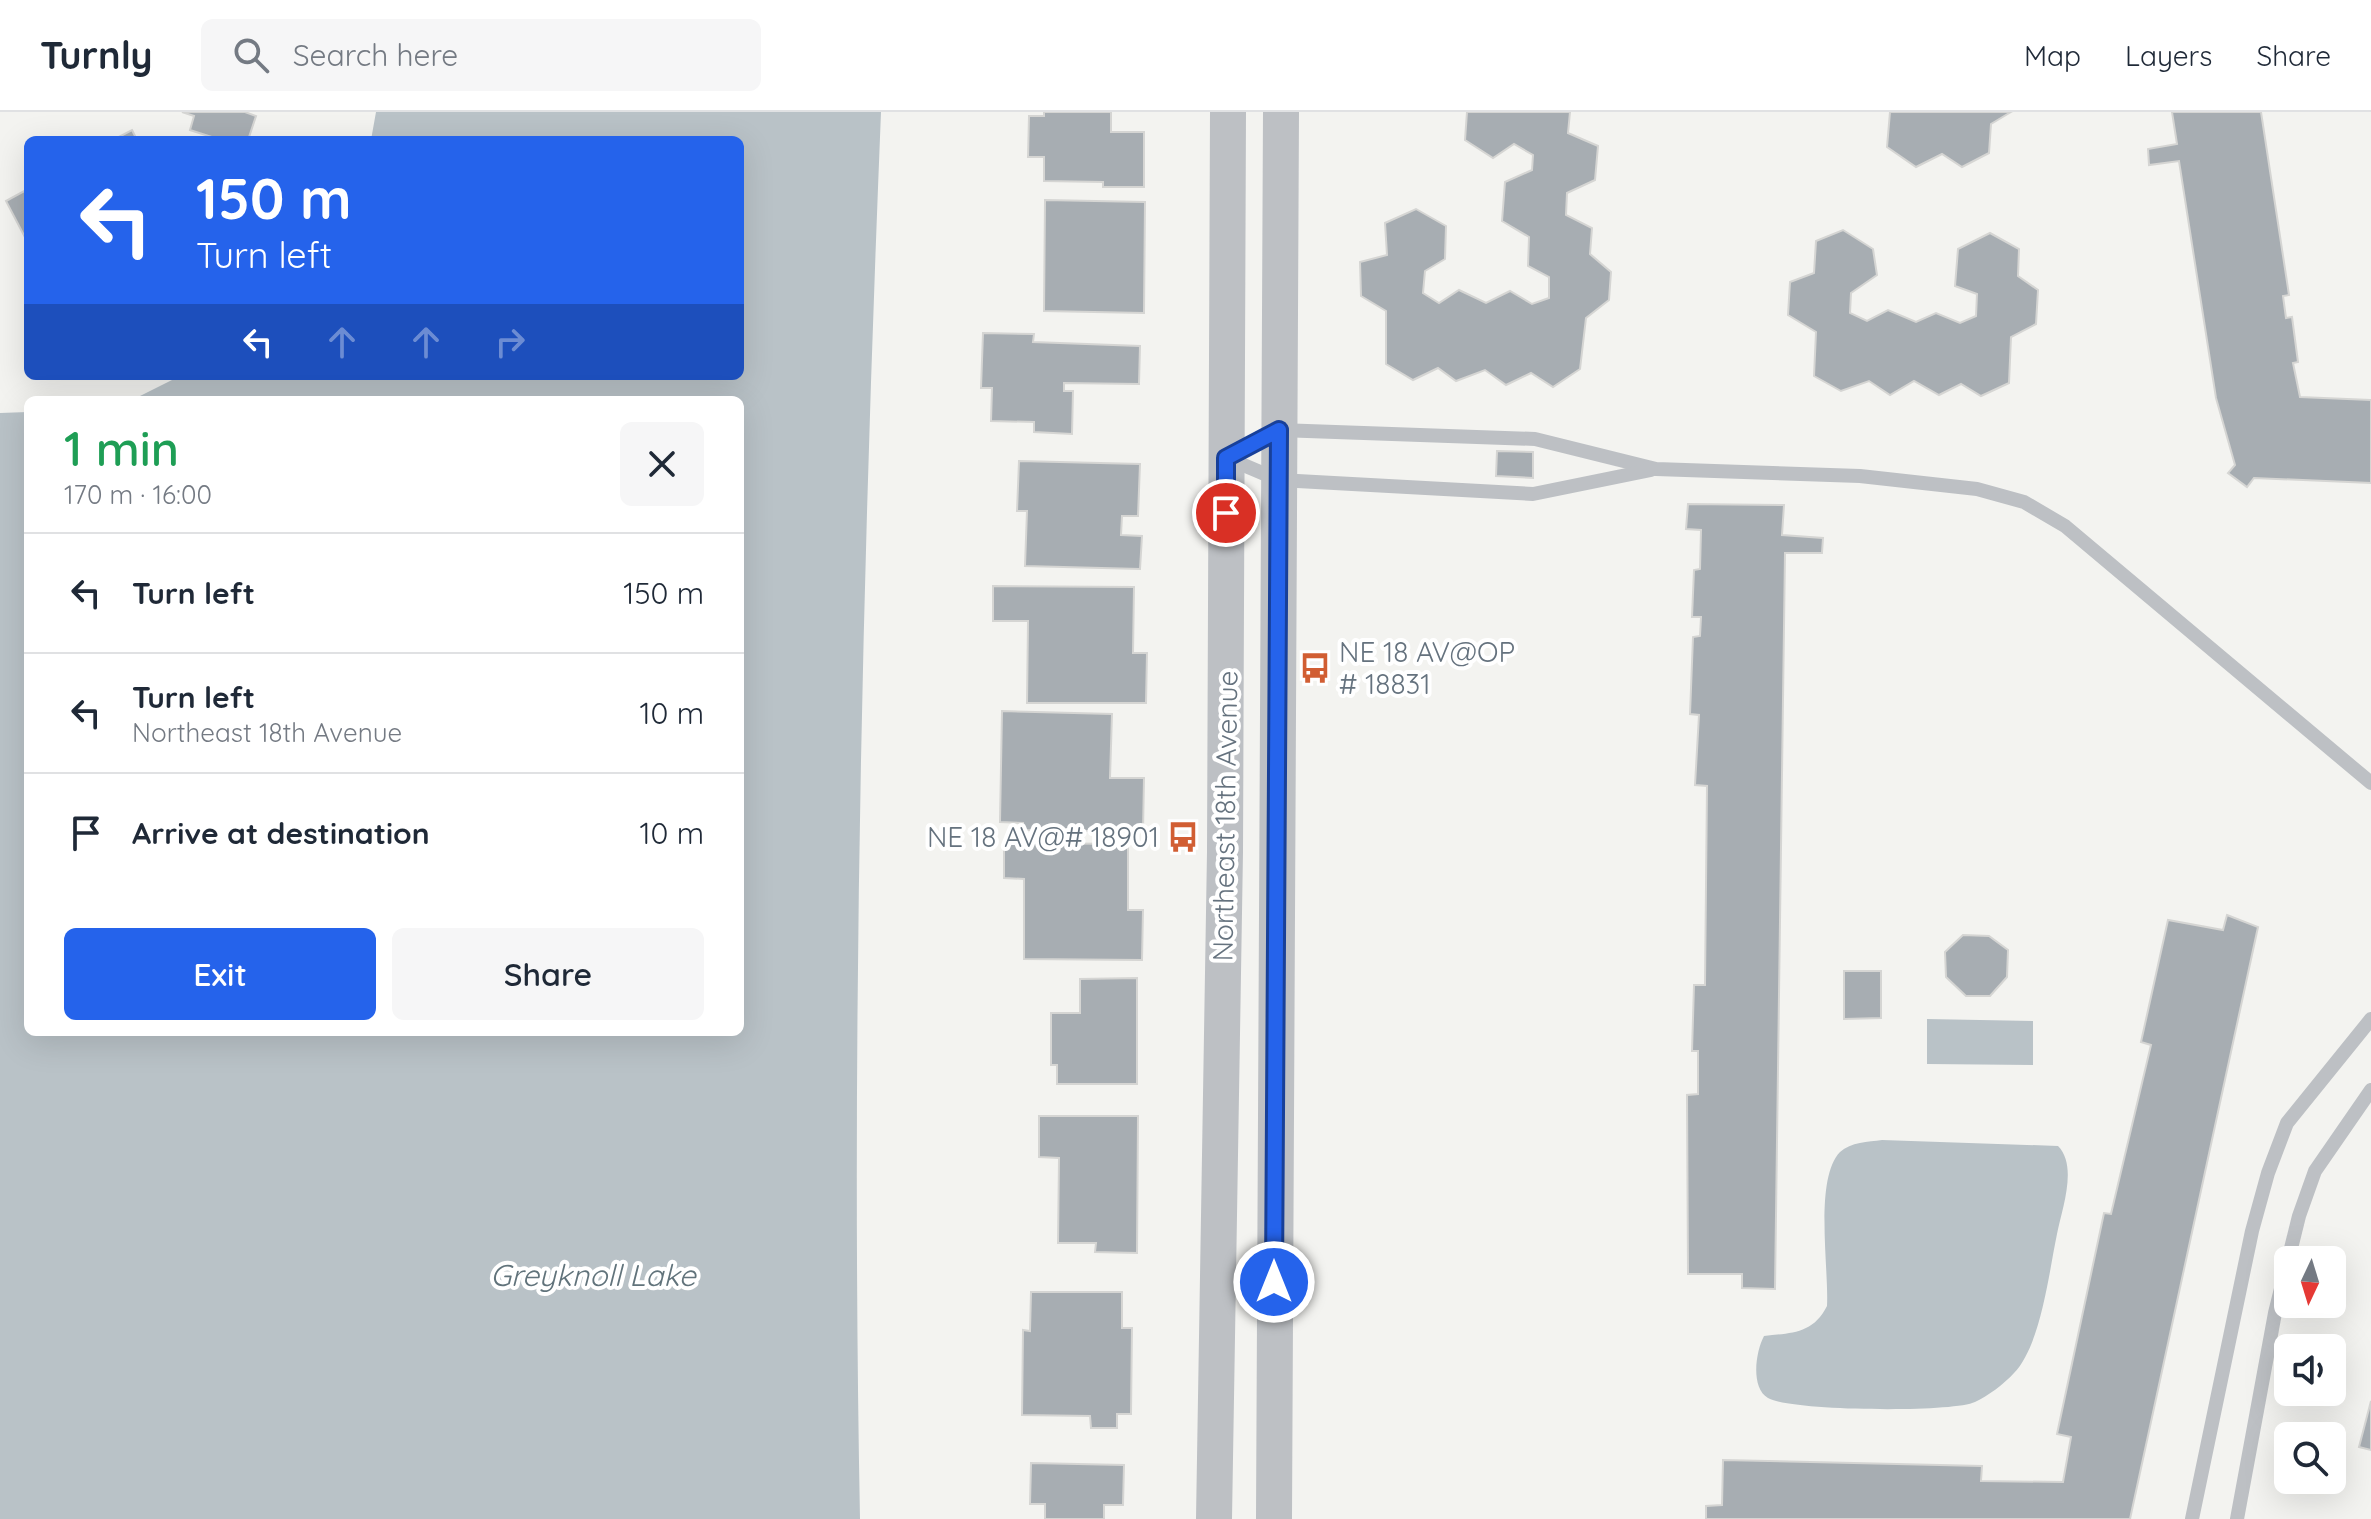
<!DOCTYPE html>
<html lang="en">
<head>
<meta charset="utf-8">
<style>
  :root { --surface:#fff; --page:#f6f6f7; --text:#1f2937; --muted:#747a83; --line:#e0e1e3; --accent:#2563eb }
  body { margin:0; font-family:Quicksand,sans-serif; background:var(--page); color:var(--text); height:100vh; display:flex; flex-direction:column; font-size:30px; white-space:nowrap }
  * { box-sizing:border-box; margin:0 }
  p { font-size:26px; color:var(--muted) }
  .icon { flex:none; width:44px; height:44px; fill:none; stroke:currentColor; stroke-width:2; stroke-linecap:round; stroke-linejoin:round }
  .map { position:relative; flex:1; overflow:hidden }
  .side { position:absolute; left:24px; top:284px; width:720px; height:640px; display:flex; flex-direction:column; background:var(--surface); border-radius:12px; box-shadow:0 8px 32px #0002 }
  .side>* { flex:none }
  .banner { position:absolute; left:24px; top:24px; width:720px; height:244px; border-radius:12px; box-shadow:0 8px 32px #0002; background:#2563eb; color:#fff; overflow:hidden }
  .needle { width:52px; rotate:184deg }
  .tools { position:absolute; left:2274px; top:1134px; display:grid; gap:16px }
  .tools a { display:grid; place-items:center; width:72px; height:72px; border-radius:12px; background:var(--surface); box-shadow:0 8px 32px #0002; font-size:40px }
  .pin { position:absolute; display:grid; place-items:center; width:68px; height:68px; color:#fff; margin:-34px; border:4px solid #fff; border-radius:50%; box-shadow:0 2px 8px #0007 }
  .me { position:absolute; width:88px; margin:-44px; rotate:0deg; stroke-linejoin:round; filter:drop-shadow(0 0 6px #0008) }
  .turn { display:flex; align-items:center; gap:28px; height:168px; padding:0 40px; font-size:36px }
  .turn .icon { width:104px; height:104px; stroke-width:2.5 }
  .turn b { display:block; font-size:56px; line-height:68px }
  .lanes { display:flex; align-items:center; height:76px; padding:0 40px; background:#0003; justify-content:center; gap:40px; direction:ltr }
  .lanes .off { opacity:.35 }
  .round { display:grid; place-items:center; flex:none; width:84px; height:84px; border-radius:12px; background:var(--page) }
  .summary { display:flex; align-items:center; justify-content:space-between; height:136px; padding:0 40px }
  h1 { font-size:48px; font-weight:600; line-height:60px; color:#1e9e55 }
  .primary-button { display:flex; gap:16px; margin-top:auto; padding:16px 40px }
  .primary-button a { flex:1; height:92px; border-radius:12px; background:var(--accent); color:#fff; font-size:32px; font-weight:600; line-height:92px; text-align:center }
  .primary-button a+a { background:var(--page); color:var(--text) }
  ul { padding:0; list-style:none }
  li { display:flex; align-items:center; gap:24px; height:120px; padding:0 40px; border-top:2px solid var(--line) }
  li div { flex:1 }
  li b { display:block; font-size:30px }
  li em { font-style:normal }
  header { display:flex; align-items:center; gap:48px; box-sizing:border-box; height:112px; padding:0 40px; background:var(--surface); border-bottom:2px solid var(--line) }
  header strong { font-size:38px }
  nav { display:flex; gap:44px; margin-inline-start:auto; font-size:28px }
  .search { width:560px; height:72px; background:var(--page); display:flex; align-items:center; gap:20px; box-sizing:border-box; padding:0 28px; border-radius:12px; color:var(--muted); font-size:30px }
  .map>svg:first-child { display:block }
</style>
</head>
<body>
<header>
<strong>Turnly</strong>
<div class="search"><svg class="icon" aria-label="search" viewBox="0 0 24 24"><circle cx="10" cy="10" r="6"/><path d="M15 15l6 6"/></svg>Search here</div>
<nav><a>Map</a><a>Layers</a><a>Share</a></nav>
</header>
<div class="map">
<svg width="2371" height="1407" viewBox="0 0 2371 1407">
  <rect width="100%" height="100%" fill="#f3f3f0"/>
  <!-- water -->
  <g fill="#b9c2c7">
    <path d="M 376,0 L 881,0 C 862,468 851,938 860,1407 L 0,1407 L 0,301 L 28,300 L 28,920 L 740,920 L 740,288 L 132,288 L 180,264 L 740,264 L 740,28 L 371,28 Z"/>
    <path d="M 1927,907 L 2033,909 L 2033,953 L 1927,952 Z"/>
    <path d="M 1882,1028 L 2058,1034 C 2078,1054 2062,1097 2057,1122 C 2049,1160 2041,1233 2014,1261 C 2004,1272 1988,1284 1975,1290 C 1952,1301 1789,1299 1768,1286 C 1750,1275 1756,1239 1764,1224 C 1791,1221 1813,1222 1827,1194 C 1829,1156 1814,1067 1840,1040 C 1851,1030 1868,1030 1882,1028 Z"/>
  </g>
  <!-- building -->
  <g fill="#a7adb2" stroke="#d5d5d3" stroke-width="2">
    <path d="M 182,0 L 245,0 L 256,4 L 248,28 L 221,28 L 190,18 L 194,4 Z"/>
    <path d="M 1044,0 L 1111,0 L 1111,20 L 1144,20 L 1144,75 L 1103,75 L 1103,70 L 1044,69 L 1044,45 L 1028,45 L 1029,4 L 1044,4 Z"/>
    <path d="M 1467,0 L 1570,0 L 1568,21 L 1598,34 L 1595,68 L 1567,81 L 1566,103 L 1592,116 L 1590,142 L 1611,160 L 1609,188 L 1586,206 L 1580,257 L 1553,275 L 1531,261 L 1506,273 L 1485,258 L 1456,269 L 1438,256 L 1413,268 L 1386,252 L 1386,199 L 1361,184 L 1360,150 L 1387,143 L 1385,111 L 1416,97 L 1446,114 L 1445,147 L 1425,159 L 1423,181 L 1439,191 L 1459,178 L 1486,191 L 1510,179 L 1532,192 L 1549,186 L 1549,165 L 1528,154 L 1529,125 L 1502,109 L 1505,70 L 1532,58 L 1533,43 L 1514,32 L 1493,46 L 1465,28 Z"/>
    <path d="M 2011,0 L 1991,12 L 1989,41 L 1962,55 L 1942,42 L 1916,55 L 1887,35 L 1890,0 Z"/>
    <path d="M 2172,0 L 2261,0 L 2289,183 L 2283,184 L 2286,206 L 2292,205 L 2298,250 L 2293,251 L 2300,285 L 2371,288 L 2371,371 L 2254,366 L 2247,375 L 2228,361 L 2235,353 L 2216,286 L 2179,49 L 2149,53 L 2148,37 L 2177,32 Z"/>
    <path d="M 132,18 L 137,28 L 113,28 Z"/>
    <path d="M 28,77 L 28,131 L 6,89 Z"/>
    <path d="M 1045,88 L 1145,90 L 1144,201 L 1044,199 Z"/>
    <path d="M 1843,118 L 1873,137 L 1877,163 L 1851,181 L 1850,201 L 1867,209 L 1888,198 L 1916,210 L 1936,201 L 1960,211 L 1976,204 L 1977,182 L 1955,174 L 1958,137 L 1990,121 L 2019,137 L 2018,164 L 2038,178 L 2036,212 L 2011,225 L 2009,271 L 1981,284 L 1961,272 L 1939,283 L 1914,269 L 1890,283 L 1869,269 L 1841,279 L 1814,264 L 1816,220 L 1788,203 L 1790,170 L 1814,161 L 1816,129 Z"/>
    <path d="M 983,221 L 1034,222 L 1033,230 L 1140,234 L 1139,272 L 1064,271 L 1064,279 L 1073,279 L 1072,322 L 1034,320 L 1034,310 L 991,309 L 992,276 L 981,276 Z"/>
    <path d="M 1497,339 L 1533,340 L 1533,366 L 1496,364 Z"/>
    <path d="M 1019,349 L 1140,352 L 1138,404 L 1122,404 L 1121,423 L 1142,424 L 1140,457 L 1025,454 L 1027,399 L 1017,399 Z"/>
    <path d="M 1688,392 L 1784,393 L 1782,423 L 1823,426 L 1822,441 L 1785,441 L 1775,1177 L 1742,1176 L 1742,1162 L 1688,1162 L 1687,983 L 1698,982 L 1698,939 L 1692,939 L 1694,873 L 1705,873 L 1707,674 L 1695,673 L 1699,603 L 1690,602 L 1693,525 L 1700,524 L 1701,505 L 1692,505 L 1694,458 L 1700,457 L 1701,418 L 1686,417 Z"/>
    <path d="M 993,474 L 1134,475 L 1133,541 L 1147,541 L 1146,591 L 1027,591 L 1028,509 L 993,509 Z"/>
    <path d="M 1002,599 L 1112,602 L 1110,666 L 1144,666 L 1143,720 L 1023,718 L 1023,711 L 1000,710 Z"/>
    <path d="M 1004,731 L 1128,732 L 1128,798 L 1143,798 L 1142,848 L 1024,847 L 1024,767 L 1004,766 Z"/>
    <path d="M 2227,803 L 2258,815 L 2130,1407 L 1706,1407 L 1706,1394 L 1722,1393 L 1723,1348 L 1982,1354 L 1981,1369 L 2063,1370 L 2071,1325 L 2057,1322 L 2104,1101 L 2111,1102 L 2151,933 L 2141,930 L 2168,808 L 2223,818 Z"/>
    <path d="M 1963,823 L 1989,824 L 2008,838 L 2007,865 L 1990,884 L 1966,884 L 1946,865 L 1945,840 Z"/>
    <path d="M 1844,859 L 1881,859 L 1881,906 L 1844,907 Z"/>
    <path d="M 1137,866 L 1137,972 L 1057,972 L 1057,953 L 1051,953 L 1051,901 L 1080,901 L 1080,867 Z"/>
    <path d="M 1039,1004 L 1138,1004 L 1137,1141 L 1095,1140 L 1096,1131 L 1058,1131 L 1059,1046 L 1039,1045 Z"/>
    <path d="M 1031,1180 L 1122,1180 L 1122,1216 L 1132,1216 L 1131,1302 L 1117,1302 L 1117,1316 L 1091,1316 L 1090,1304 L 1022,1303 L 1023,1218 L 1030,1219 Z"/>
    <path d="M 2371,1289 L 2371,1338 L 2359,1335 Z"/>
    <path d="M 1031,1351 L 1124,1353 L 1123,1393 L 1104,1393 L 1104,1407 L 1045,1407 L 1045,1392 L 1030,1392 Z"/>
  </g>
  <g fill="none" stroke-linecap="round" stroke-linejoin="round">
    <!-- service -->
    <g stroke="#bdc0c4" stroke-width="14">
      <path d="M 1230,344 L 1279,318 L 1535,327 L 1656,357 L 1860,364 L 1977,377 L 2024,390 L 2065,414 L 2371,671"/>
      <path d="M 1227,346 L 1279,368 L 1533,382 L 1651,358"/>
      <path d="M 2192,1407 L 2252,1119 L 2268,1061 L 2287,1011 L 2371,907"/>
      <path d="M 2237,1407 L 2275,1201 L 2299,1104 L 2315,1059 L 2371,978"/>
    </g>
    <!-- tertiary -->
    <g stroke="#bdc0c4" stroke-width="36">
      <path d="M 1214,1407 L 1225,740 L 1228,0"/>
      <path d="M 1274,1407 L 1281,0"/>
    </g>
  </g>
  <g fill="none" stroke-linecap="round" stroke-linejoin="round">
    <defs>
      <path id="route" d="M 1226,401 L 1226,346 L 1279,318 L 1274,1170"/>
    </defs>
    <!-- route casing -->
    <use href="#route" stroke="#184099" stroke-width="20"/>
    <!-- route -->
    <use href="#route" stroke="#2563eb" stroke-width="14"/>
  </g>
  <!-- icons -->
  <defs>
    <symbol id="bus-bare" viewBox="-9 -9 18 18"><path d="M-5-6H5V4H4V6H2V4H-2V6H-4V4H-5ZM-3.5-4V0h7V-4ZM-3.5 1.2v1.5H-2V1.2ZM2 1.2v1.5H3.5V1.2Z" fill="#d15e33" stroke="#fff" stroke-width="2.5" paint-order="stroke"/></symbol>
  </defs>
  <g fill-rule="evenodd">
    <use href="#bus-bare" x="1293" y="534" width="44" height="44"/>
    <use href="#bus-bare" x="1161" y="703" width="44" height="44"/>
  </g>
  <g text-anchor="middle" stroke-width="8" stroke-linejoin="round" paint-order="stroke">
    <!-- poi labels -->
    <g font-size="28" fill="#65727e" stroke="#fff" text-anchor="start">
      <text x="1339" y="550">NE 18 AV@OP<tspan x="1339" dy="32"># 18831</tspan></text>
      <text x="1159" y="735" text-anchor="end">NE 18 AV@# 18901</text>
    </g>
    <!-- street labels -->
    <g font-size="28" fill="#65727e" stroke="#fff">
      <text transform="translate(1225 704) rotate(-89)" y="10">Northeast 18th Avenue</text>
    </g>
    <!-- water labels -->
    <g font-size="30" font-style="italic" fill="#61737b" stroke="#fff">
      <text x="593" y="1174">Greyknoll Lake</text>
    </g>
  </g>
</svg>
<div class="tools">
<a><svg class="needle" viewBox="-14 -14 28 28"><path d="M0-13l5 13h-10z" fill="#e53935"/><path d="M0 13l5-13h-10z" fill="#747a83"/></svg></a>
<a><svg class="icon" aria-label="sound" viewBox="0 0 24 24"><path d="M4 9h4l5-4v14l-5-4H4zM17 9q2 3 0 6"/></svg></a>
<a><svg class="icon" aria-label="search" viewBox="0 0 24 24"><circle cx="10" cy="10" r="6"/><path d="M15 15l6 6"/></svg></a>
</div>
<div class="pin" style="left:1226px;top:401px;background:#d93025"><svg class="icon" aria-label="arrive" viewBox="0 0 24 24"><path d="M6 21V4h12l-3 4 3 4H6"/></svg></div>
<svg class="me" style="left:1274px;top:1170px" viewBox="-20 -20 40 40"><circle r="17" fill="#2563eb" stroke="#fff" stroke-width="3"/><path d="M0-11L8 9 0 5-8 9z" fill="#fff"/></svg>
<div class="banner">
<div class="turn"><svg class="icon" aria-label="left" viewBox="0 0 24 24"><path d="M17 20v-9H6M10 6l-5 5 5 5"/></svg><div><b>150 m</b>Turn left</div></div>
<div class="lanes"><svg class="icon" aria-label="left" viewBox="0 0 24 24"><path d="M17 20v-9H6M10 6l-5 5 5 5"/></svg><svg class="icon off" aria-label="ahead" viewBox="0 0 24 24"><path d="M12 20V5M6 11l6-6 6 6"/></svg><svg class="icon off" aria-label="ahead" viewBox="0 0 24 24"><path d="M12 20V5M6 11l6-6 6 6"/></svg><svg class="icon off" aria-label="right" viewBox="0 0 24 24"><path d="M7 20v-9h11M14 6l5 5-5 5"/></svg></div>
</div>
<section class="side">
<div class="summary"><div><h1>1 min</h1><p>170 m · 16:00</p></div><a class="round"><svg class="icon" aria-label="close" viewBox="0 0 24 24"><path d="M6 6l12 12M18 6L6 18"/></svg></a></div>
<ul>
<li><svg class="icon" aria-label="left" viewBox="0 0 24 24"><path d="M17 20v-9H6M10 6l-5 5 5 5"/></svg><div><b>Turn left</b></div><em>150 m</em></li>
<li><svg class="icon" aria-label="left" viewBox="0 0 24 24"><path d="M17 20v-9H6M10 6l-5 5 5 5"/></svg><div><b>Turn left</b><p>Northeast 18th Avenue</p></div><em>10 m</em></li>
<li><svg class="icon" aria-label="arrive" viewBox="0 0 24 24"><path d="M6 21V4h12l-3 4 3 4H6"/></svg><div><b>Arrive at destination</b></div><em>10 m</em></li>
</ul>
<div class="primary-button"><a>Exit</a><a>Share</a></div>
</section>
</div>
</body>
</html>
